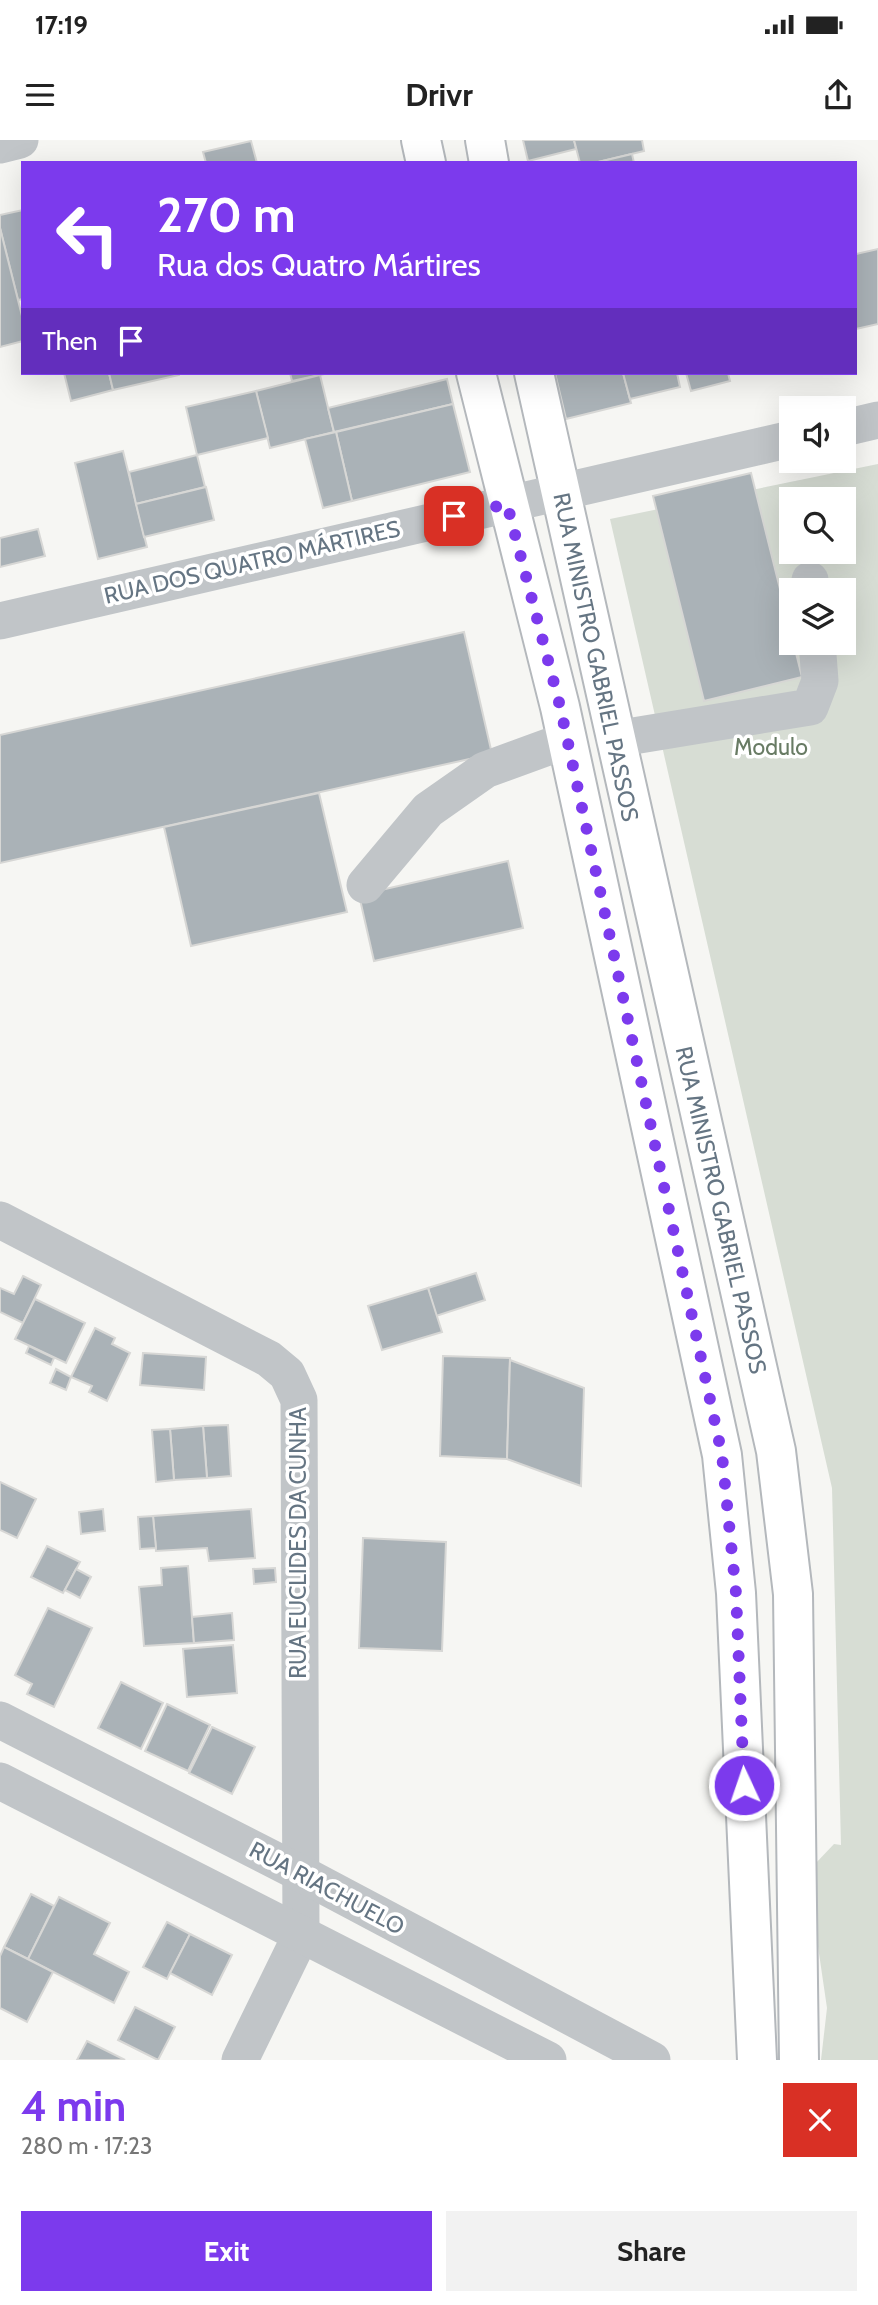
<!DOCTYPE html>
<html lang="en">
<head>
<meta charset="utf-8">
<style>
  :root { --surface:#fff; --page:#f2f2f2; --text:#222; --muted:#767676; --accent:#7c3aed }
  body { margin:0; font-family:Cabin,sans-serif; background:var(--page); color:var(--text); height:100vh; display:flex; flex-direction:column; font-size:26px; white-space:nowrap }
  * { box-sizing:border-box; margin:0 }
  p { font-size:23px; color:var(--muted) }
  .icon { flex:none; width:38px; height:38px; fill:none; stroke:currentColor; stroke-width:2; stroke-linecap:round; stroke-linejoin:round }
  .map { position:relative; height:1920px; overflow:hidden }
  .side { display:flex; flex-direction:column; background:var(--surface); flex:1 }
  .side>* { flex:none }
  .top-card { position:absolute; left:21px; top:21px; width:836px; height:214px; border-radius:0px; box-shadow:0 7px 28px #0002; background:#7c3aed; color:#fff; overflow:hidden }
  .controls { position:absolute; left:779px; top:256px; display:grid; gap:14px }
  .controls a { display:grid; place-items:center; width:77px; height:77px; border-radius:0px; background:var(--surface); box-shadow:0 7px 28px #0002; font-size:35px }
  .pin { position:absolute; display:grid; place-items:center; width:60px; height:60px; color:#fff; margin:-30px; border-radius:14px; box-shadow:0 4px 10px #0006 }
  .me { position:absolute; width:77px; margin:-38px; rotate:357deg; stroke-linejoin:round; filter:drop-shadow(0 0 5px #0008) }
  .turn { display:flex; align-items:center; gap:24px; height:147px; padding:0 21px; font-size:32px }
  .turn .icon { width:91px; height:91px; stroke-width:2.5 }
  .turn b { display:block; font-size:49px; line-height:60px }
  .then { display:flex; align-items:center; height:66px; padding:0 21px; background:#0003; gap:14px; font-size:26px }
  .round { display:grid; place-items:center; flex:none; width:74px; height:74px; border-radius:0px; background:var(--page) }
  .head { display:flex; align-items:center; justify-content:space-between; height:119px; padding:0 21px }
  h1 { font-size:42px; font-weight:800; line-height:52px; color:var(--accent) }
  .action { display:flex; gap:14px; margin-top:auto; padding:14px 21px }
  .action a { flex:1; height:80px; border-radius:0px; background:var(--accent); color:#fff; font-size:28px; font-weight:800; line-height:80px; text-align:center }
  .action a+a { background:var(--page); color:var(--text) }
  .status { display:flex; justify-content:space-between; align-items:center; height:49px; padding:0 35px; background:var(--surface); direction:ltr }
  .status svg { height:19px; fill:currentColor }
  header { display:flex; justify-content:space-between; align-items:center; height:91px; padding:0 21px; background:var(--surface); font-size:32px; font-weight:800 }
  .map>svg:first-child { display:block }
</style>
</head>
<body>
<div class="status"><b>17:19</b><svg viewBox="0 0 49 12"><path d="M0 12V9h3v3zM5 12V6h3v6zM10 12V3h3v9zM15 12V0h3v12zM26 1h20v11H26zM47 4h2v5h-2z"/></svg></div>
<header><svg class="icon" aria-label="menu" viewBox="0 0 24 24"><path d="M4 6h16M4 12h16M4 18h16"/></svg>Drivr<svg class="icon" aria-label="share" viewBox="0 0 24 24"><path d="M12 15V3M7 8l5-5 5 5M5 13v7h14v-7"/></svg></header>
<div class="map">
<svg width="878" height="1920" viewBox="0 0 878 1920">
  <rect width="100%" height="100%" fill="#f6f6f3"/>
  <!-- green -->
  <path fill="#d7ddd4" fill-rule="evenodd" d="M 878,324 L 878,1920 L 821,1920 L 827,1868 L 810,1752 L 815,1724 L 834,1704 L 841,1705 L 832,1348 L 610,379 ZM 791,359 L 844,359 L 844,411 L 791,411 ZM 791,450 L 844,450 L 844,502 L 791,502 Z"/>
  <!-- building -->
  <g fill="#aab2b7" stroke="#d7d7d5" stroke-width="2">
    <path d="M 523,0 L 574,0 L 576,9 L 528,21 Z"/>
    <path d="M 574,0 L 642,0 L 644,11 L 594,23 L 580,23 Z"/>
    <path d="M 251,1 L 257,23 L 206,23 L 203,12 Z"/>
    <path d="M 632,14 L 634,23 L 594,23 Z"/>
    <path d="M 23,70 L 23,159 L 18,160 L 0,88 L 0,75 Z"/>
    <path d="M 0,88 L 23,180 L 23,201 L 0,207 Z"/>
    <path d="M 878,109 L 878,184 L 856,189 L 856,114 Z"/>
    <path d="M 64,233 L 109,233 L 113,250 L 71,261 Z"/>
    <path d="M 109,233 L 179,233 L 179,235 L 113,250 Z"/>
    <path d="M 290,233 L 329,233 L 292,241 Z"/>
    <path d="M 555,233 L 623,233 L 631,263 L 566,279 Z"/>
    <path d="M 623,233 L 677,233 L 680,247 L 630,259 Z"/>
    <path d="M 686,233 L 728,233 L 730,241 L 691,251 Z"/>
    <path d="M 320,235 L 334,292 L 270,308 L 256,251 Z"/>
    <path d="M 447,239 L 453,264 L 334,292 L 328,268 Z"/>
    <path d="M 256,251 L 268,298 L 197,315 L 186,267 Z"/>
    <path d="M 453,264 L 470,332 L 352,361 L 336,292 Z"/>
    <path d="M 336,292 L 352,361 L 323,368 L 305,299 Z"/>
    <path d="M 123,311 L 147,407 L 98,419 L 75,323 Z"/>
    <path d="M 197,315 L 205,347 L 136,364 L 129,332 Z"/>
    <path d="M 751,333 L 802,537 L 704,561 L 653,356 Z"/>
    <path d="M 206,347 L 214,380 L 144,397 L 136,364 Z"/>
    <path d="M 38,389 L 45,416 L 0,427 L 0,398 Z"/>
    <path d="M 464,492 L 492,614 L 0,723 L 0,595 Z"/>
    <path d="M 319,653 L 347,772 L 191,806 L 164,687 Z"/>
    <path d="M 508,721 L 523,788 L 374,821 L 359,755 Z"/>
    <path d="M 476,1133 L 485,1160 L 436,1176 L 428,1148 Z"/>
    <path d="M 23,1136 L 41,1145 L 23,1183 L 0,1172 L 0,1148 L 14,1154 Z"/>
    <path d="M 428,1148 L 442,1192 L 382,1210 L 368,1166 Z"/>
    <path d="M 35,1159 L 85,1183 L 66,1223 L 15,1199 Z"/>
    <path d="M 95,1188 L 115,1198 L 112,1204 L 130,1213 L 107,1261 L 89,1252 L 92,1246 L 71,1237 Z"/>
    <path d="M 29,1206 L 54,1218 L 51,1225 L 26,1213 Z"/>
    <path d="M 143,1213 L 206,1217 L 204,1250 L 140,1245 Z"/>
    <path d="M 443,1216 L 510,1218 L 507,1319 L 440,1316 Z"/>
    <path d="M 510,1220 L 584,1248 L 581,1346 L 507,1319 Z"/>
    <path d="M 56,1229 L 71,1237 L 66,1250 L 50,1243 Z"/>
    <path d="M 228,1285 L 231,1336 L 207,1338 L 203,1286 Z"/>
    <path d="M 203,1286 L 207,1338 L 174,1340 L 170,1289 Z"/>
    <path d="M 170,1289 L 174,1340 L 156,1342 L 152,1290 Z"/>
    <path d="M 0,1342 L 36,1359 L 17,1398 L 0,1390 Z"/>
    <path d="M 103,1369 L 105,1391 L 81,1394 L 79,1372 Z"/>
    <path d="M 251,1369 L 255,1418 L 209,1421 L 207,1408 L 156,1411 L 153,1376 Z"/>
    <path d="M 153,1376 L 156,1408 L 140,1409 L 138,1377 Z"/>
    <path d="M 363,1398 L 446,1402 L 442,1511 L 359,1508 Z"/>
    <path d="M 47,1406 L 80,1422 L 63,1453 L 31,1437 Z"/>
    <path d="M 188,1426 L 194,1503 L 144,1506 L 139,1447 L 162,1445 L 161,1428 Z"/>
    <path d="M 275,1428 L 276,1442 L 254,1444 L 253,1429 Z"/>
    <path d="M 76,1429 L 91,1437 L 80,1458 L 65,1450 Z"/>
    <path d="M 48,1468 L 92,1488 L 54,1567 L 27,1554 L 32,1544 L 15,1535 Z"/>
    <path d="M 232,1473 L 234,1500 L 194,1503 L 192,1477 Z"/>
    <path d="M 233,1505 L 237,1553 L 187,1557 L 183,1509 Z"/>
    <path d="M 121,1542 L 163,1563 L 141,1609 L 98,1588 Z"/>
    <path d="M 167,1564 L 210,1585 L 188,1631 L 145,1611 Z"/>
    <path d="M 212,1587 L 255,1607 L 232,1654 L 189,1633 Z"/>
    <path d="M 31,1754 L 54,1766 L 28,1819 L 4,1807 Z"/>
    <path d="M 59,1757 L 110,1783 L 94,1814 L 129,1832 L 114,1863 L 28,1819 Z"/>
    <path d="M 167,1782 L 190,1794 L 167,1839 L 143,1827 Z"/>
    <path d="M 190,1794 L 232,1815 L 212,1855 L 170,1833 Z"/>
    <path d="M 4,1807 L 53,1832 L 27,1882 L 0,1868 L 0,1816 Z"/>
    <path d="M 135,1867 L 175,1887 L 158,1920 L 118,1900 Z"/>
    <path d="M 87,1901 L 125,1920 L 77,1920 Z"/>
  </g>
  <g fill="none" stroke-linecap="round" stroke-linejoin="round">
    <defs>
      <g id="major">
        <path d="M 421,0 L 426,23"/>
        <path d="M 485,0 L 489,23"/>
        <path d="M 476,233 L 560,567 L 722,1315 L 736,1453 L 757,1920"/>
        <path d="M 534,233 L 776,1311 L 793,1454 L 799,1920"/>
      </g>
    </defs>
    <!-- major casing -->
    <use href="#major" stroke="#b4b8bc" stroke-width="42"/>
    <!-- minor -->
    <g stroke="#c1c5c8" stroke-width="37">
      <path d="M 0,5 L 20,0"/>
      <path d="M 844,288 L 878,280"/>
      <path d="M 810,440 L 811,450"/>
      <path d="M 0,481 L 791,299"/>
      <path d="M 615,599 L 810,567 L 820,541 L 817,502"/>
      <path d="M 365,745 L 428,670 L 485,630 L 567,600"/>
      <path d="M 0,1080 L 269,1219 L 287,1234 L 299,1260 L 301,1795 L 240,1920"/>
      <path d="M 0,1580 L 300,1733 L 652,1920"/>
      <path d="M 0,1641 L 548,1920"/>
    </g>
    <!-- major -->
    <use href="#major" stroke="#fff" stroke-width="38"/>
  </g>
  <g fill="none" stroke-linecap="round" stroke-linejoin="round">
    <!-- route -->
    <path stroke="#7c3aed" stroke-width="12" stroke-dasharray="0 21.6" d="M 454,376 L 507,364 L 560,566 L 722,1315 L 736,1453 L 744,1645"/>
  </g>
  <g text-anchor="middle" stroke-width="7" stroke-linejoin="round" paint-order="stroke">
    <!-- street labels -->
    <g font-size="23" fill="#657583" stroke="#fff">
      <text transform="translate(252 422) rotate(-13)" y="8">RUA DOS QUATRO MÁRTIRES</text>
      <text transform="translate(596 517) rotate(78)" y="8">RUA MINISTRO GABRIEL PASSOS</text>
      <text transform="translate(721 1070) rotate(77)" y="8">RUA MINISTRO GABRIEL PASSOS</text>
      <text transform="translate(298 1403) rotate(-90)" y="8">RUA EUCLIDES DA CUNHA</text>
      <text transform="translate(327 1748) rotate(28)" y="8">RUA RIACHUELO</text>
    </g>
    <!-- park labels -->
    <g font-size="23" fill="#687b64" stroke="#fff">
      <text x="771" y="615">Modulo</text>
    </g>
  </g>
</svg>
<div class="controls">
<a><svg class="icon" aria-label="sound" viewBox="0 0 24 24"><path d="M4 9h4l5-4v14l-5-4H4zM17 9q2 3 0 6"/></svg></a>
<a><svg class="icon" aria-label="search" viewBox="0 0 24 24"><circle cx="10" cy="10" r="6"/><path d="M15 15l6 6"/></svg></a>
<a><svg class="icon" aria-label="layers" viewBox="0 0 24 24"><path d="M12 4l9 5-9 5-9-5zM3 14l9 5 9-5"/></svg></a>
</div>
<div class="pin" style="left:454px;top:376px;background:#d93025"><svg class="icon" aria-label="arrive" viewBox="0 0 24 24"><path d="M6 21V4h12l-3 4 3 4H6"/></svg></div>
<svg class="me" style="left:744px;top:1645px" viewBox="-20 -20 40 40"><circle r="17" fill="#7c3aed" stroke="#fff" stroke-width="3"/><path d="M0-11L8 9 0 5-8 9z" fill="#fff"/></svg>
<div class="top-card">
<div class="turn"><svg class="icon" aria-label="left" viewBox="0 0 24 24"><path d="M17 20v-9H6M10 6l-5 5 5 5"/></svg><div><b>270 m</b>Rua dos Quatro Mártires</div></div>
<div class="then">Then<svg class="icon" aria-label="arrive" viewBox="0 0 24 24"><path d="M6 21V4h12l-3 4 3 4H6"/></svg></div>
</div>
</div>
<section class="side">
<div class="head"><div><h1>4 min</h1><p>280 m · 17:23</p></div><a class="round" style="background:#d93025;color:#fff"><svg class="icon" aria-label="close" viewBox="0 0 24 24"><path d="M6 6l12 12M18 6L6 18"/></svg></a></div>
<div class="action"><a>Exit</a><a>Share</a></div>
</section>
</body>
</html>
